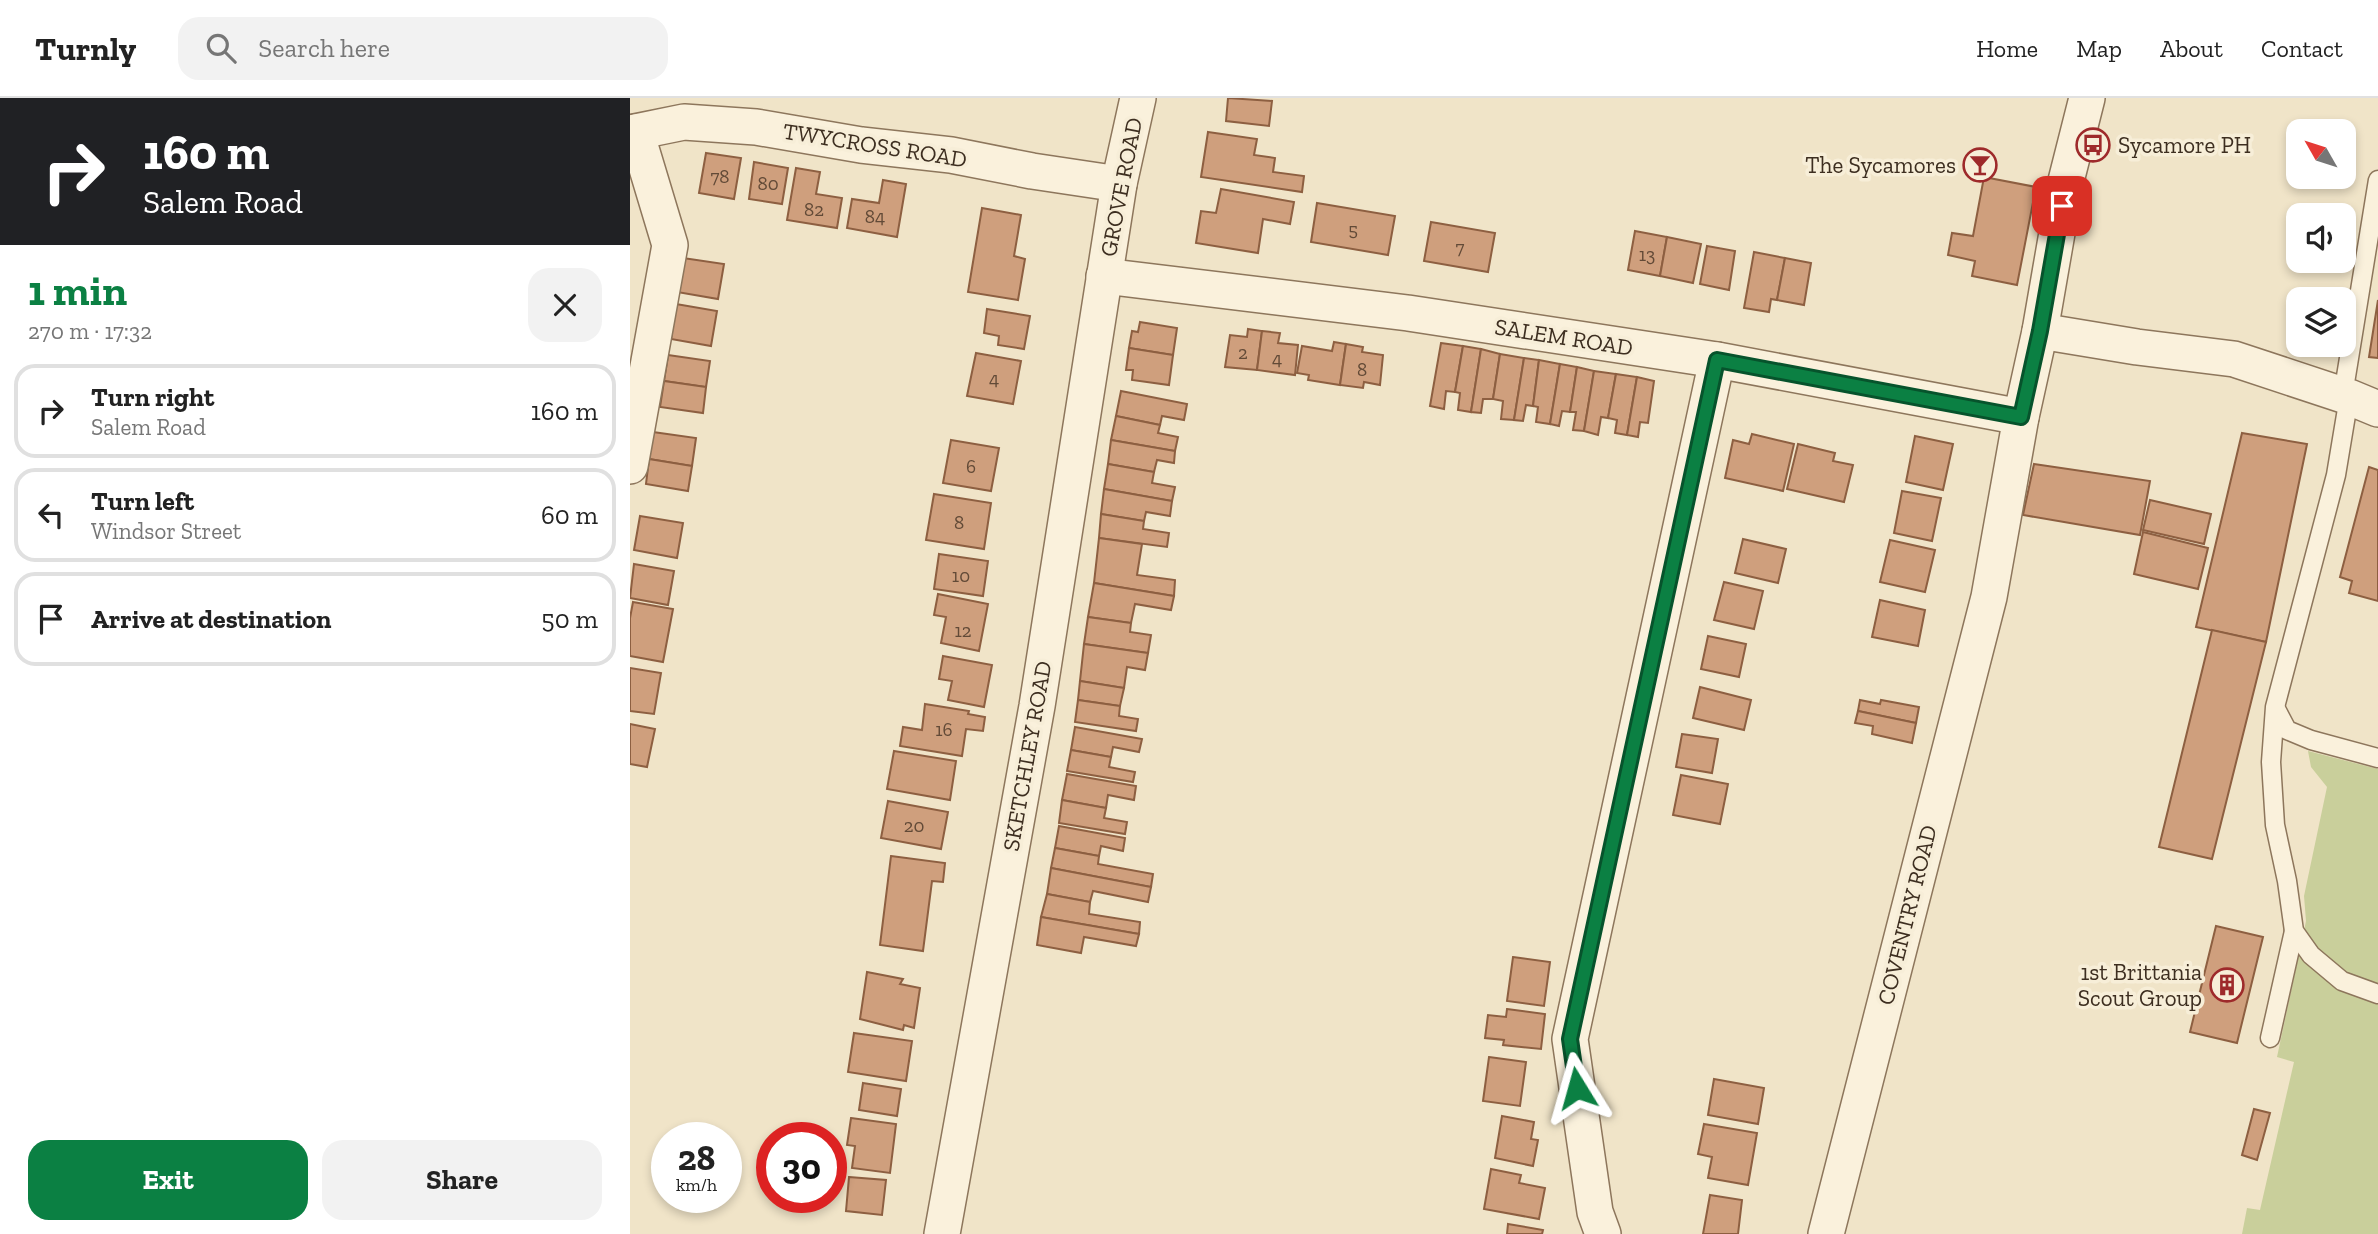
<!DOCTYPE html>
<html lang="en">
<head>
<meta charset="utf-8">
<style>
  :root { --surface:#fff; --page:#f2f2f2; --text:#222; --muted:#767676; --line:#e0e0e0; --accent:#0b8043 }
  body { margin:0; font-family:"Zilla Slab",serif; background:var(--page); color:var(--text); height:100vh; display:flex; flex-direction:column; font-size:26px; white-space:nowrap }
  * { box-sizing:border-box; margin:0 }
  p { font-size:23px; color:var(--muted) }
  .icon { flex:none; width:38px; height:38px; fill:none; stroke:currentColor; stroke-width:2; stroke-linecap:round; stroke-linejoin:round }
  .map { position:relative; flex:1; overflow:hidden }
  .panel { display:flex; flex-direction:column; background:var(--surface); width:630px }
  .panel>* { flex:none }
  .hud { background:#202124; color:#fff; overflow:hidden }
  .needle { width:46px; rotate:309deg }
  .controls { position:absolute; left:1656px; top:21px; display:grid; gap:14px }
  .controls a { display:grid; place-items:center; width:70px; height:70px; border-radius:14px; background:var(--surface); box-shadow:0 4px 10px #0003; font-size:35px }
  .speed { position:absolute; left:21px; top:1024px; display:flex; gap:14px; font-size:35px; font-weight:700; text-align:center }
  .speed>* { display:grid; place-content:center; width:91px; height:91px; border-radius:50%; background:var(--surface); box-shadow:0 4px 10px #0003; line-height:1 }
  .speed small { font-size:18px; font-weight:400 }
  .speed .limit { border:10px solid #d22; background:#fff; color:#111 }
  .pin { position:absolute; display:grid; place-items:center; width:60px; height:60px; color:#fff; margin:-30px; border-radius:14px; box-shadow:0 4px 10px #0006 }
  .me { position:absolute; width:77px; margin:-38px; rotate:352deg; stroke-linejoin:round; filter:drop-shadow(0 0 5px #0008) }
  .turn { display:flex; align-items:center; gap:24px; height:147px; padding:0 28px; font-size:32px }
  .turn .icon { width:91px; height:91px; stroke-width:2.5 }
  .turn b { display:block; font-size:49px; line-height:60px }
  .round { display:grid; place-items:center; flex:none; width:74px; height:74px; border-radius:21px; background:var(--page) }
  .summary { display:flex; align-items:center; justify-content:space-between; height:119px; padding:0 28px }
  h1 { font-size:42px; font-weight:700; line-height:52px; color:var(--accent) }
  .action { display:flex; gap:14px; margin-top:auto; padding:14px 28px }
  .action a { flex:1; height:80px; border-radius:21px; background:var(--accent); color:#fff; font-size:28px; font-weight:700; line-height:80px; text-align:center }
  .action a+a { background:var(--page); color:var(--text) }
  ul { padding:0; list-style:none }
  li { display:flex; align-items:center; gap:21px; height:94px; margin:0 14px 10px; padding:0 14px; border:4px solid var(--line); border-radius:21px }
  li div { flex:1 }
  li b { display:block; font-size:26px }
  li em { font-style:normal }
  header { display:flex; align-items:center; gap:42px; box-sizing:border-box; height:98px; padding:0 35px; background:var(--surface); border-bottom:2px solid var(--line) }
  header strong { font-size:33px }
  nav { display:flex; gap:38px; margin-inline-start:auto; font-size:24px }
  .search { width:490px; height:63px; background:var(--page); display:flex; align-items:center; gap:18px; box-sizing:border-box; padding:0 24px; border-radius:21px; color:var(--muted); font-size:26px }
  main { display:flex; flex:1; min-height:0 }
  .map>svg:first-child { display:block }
</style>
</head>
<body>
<header>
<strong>Turnly</strong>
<div class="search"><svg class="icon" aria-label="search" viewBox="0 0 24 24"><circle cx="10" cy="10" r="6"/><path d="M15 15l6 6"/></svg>Search here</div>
<nav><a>Home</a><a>Map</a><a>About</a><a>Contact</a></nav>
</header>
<main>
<section class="panel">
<div class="hud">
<div class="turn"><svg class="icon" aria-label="right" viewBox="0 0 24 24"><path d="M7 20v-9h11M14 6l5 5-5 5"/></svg><div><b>160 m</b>Salem Road</div></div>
</div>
<div class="summary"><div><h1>1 min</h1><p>270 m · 17:32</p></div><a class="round"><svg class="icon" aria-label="close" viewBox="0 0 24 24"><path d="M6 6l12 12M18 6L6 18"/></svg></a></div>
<ul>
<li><svg class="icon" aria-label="right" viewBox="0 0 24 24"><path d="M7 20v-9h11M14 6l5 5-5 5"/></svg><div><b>Turn right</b><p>Salem Road</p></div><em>160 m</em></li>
<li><svg class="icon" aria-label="left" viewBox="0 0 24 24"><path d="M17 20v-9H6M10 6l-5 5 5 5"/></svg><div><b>Turn left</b><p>Windsor Street</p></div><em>60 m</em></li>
<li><svg class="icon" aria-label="arrive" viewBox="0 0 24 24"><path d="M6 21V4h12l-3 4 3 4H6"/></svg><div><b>Arrive at destination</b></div><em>50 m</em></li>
</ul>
<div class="action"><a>Exit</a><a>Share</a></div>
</section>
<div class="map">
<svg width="1748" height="1136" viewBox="0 0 1748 1136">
  <rect width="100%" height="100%" fill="#f0e4c8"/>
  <!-- green -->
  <path fill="#c9cf9b" d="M 1678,653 L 1748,671 L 1748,1136 L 1612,1136 L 1617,1110 L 1630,1112 L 1664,964 L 1647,959 L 1676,823 L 1674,798 L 1697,689 L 1681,669 Z"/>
  <!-- building -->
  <g fill="#cf9f7d" stroke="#8d5f41" stroke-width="2">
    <path d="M 598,0 L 642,3 L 639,28 L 596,23 Z"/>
    <path d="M 578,34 L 627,41 L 624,57 L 645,60 L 643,74 L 674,78 L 672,94 L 571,79 Z"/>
    <path d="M 76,55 L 111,60 L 104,101 L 69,95 Z"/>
    <path d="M 124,64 L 158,70 L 152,106 L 119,101 Z"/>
    <path d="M 166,70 L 190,74 L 186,96 L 212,100 L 207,130 L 157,122 Z"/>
    <path d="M 1354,79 L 1406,89 L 1387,187 L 1342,178 L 1345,163 L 1318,157 L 1322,135 L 1343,138 Z"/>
    <path d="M 253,82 L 276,86 L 267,139 L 217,130 L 222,101 L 249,105 Z"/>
    <path d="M 591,91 L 664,104 L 660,126 L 633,121 L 628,155 L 566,145 L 571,113 L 586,115 Z"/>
    <path d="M 687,105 L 765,118 L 758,157 L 681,144 Z"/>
    <path d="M 352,110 L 391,117 L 384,158 L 395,161 L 388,202 L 338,194 Z"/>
    <path d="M 801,124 L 865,135 L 858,174 L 794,163 Z"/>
    <path d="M 1005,133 L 1037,139 L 1030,178 L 998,172 Z"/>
    <path d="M 1037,139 L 1071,146 L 1063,185 L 1030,178 Z"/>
    <path d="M 1077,148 L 1105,153 L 1099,192 L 1070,186 Z"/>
    <path d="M 1124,154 L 1155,160 L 1147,202 L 1141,201 L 1139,214 L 1114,210 Z"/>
    <path d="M 53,160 L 94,166 L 88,201 L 47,194 Z"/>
    <path d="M 1155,160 L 1181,165 L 1174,207 L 1147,202 Z"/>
    <path d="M 1748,202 L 1748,260 L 1739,259 Z"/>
    <path d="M 46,206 L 87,213 L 81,248 L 41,241 Z"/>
    <path d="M 357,211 L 400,218 L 394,251 L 368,247 L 369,238 L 354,235 Z"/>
    <path d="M 510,224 L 547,230 L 543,257 L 499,250 L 502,233 L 508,234 Z"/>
    <path d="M 618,231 L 632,233 L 627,272 L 595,269 L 600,237 L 617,239 Z"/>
    <path d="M 632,233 L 650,235 L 648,245 L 668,247 L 665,277 L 627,272 Z"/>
    <path d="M 704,244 L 716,246 L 710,287 L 678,282 L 679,277 L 667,275 L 672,248 L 702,253 Z"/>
    <path d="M 811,245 L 833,248 L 825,294 L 816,293 L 814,311 L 800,308 Z"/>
    <path d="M 716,246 L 733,249 L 732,254 L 753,257 L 750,287 L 734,284 L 733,290 L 710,287 Z"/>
    <path d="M 833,248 L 851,251 L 841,314 L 828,312 L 830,295 L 825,294 Z"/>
    <path d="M 499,250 L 543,257 L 539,287 L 502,282 L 503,272 L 496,272 Z"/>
    <path d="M 851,251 L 870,256 L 863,301 L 853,301 L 851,315 L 841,314 Z"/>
    <path d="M 346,255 L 391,263 L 383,306 L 337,298 Z"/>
    <path d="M 870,256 L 894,260 L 884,322 L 871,321 L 873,303 L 863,301 Z"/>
    <path d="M 38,257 L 80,263 L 76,289 L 34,283 Z"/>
    <path d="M 894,260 L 909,262 L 903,308 L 896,307 L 893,323 L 884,322 Z"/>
    <path d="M 909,262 L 930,266 L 920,326 L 906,324 L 908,309 L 903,308 Z"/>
    <path d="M 930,266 L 947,269 L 940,314 L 932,313 L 929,328 L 920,326 Z"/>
    <path d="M 947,269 L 964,273 L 954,333 L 943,332 L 946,314 L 940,314 Z"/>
    <path d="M 964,273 L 986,276 L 978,320 L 971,319 L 968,337 L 954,333 Z"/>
    <path d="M 986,276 L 1007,279 L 997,337 L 985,335 L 987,322 L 978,320 Z"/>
    <path d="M 1007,279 L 1024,283 L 1018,325 L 1010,324 L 1008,339 L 997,337 Z"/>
    <path d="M 34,283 L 76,289 L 73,315 L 30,309 Z"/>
    <path d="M 491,293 L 557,306 L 554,322 L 532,318 L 530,327 L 486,318 Z"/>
    <path d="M 486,318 L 530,327 L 528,335 L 548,339 L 545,353 L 481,342 Z"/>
    <path d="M 23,334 L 66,340 L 62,368 L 19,361 Z"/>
    <path d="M 1612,335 L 1677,346 L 1636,544 L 1566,529 Z"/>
    <path d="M 1122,336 L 1164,346 L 1153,393 L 1095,380 L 1103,342 L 1119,346 Z"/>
    <path d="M 1285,338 L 1323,346 L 1313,392 L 1276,384 Z"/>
    <path d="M 321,342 L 369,350 L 361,393 L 313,385 Z"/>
    <path d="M 481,342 L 545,353 L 544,365 L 527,362 L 524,374 L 478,366 Z"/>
    <path d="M 1168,346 L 1205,355 L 1203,363 L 1223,367 L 1214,404 L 1157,391 Z"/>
    <path d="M 19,361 L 62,368 L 58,393 L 16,386 Z"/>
    <path d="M 478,366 L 524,374 L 522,385 L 545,389 L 542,403 L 474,391 Z"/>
    <path d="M 1404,366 L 1520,383 L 1510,437 L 1393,417 Z"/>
    <path d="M 1739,369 L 1748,372 L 1748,503 L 1719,495 L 1722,483 L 1710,479 Z"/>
    <path d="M 474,391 L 542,403 L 540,418 L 516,414 L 514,423 L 471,416 Z"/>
    <path d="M 1272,393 L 1311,400 L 1302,443 L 1264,435 Z"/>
    <path d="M 304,396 L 361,405 L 354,451 L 296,442 Z"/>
    <path d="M 1520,402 L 1581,416 L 1574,446 L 1513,432 Z"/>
    <path d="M 471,416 L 514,423 L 513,431 L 539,435 L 537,449 L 469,440 Z"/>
    <path d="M 10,418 L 53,425 L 47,460 L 4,452 Z"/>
    <path d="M 1513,434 L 1578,450 L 1568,491 L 1504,476 Z"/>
    <path d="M 469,440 L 512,446 L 507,477 L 545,482 L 544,498 L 464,485 Z"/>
    <path d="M 1113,441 L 1156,451 L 1148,485 L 1105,475 Z"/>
    <path d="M 1260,442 L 1305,452 L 1295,494 L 1250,484 Z"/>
    <path d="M 309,456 L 358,463 L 353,498 L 304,491 Z"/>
    <path d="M 4,466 L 44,473 L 38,507 L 0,500 Z"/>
    <path d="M 1094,484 L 1133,493 L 1124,531 L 1084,522 Z"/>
    <path d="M 464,485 L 544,498 L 541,512 L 505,506 L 501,525 L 458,519 Z"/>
    <path d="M 308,496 L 358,506 L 349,553 L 311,545 L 316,519 L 304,517 Z"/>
    <path d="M 1250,502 L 1295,512 L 1288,548 L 1242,539 Z"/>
    <path d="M 3,504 L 43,511 L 33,564 L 0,558 L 0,520 Z"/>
    <path d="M 458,519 L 501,525 L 500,534 L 521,537 L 518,555 L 454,546 Z"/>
    <path d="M 1582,532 L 1636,544 L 1582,761 L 1529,749 Z"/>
    <path d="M 1078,538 L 1116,546 L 1109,579 L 1071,571 Z"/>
    <path d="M 454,546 L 518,555 L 515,572 L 497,569 L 494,590 L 450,583 Z"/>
    <path d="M 313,558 L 362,567 L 354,609 L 318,602 L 322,583 L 309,581 Z"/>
    <path d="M 0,570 L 31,575 L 24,616 L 0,613 Z"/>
    <path d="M 450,583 L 494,590 L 490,608 L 448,602 Z"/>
    <path d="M 1070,589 L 1121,602 L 1114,632 L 1063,620 Z"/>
    <path d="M 448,602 L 490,608 L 489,618 L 508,621 L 506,633 L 445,624 Z"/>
    <path d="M 1230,602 L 1250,606 L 1251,602 L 1289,609 L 1286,625 L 1228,613 Z"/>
    <path d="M 295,606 L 339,613 L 338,616 L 355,619 L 353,633 L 336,631 L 332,658 L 270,648 L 273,629 L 292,632 Z"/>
    <path d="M 1228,613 L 1286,625 L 1282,645 L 1242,636 L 1243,628 L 1225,625 Z"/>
    <path d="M 0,626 L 25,631 L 17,669 L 0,666 Z"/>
    <path d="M 445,629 L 512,641 L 509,654 L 483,649 L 481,659 L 441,652 Z"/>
    <path d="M 1052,636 L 1088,641 L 1082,675 L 1046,669 Z"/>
    <path d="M 441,652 L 481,659 L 479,669 L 505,674 L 503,684 L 437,673 Z"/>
    <path d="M 264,653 L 326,663 L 320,702 L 257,691 Z"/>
    <path d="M 437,676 L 506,688 L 504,702 L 478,697 L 476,710 L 432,702 Z"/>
    <path d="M 1051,677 L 1098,686 L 1090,726 L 1043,717 Z"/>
    <path d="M 432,702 L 476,710 L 474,720 L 497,724 L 495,736 L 429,725 Z"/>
    <path d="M 258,703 L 318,714 L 311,751 L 251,740 Z"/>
    <path d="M 429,728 L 495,740 L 493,753 L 471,748 L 469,758 L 425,750 Z"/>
    <path d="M 425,750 L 469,758 L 468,766 L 523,776 L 521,789 L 421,770 Z"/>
    <path d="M 261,758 L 315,765 L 313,784 L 302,783 L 293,853 L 250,847 Z"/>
    <path d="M 421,770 L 521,789 L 518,804 L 463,793 L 460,804 L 417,796 Z"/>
    <path d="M 417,796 L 460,804 L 459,816 L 510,824 L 509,836 L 411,819 Z"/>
    <path d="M 411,819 L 509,836 L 506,848 L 454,839 L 451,855 L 407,847 Z"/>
    <path d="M 1586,828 L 1633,839 L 1607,945 L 1560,934 Z"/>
    <path d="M 883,859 L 920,864 L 914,908 L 877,903 Z"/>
    <path d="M 237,874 L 273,881 L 270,886 L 290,890 L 284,930 L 274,927 L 273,932 L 230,921 Z"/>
    <path d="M 877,911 L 915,916 L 911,951 L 873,947 L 874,942 L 855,940 L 858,917 L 876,919 Z"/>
    <path d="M 224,935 L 282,943 L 276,983 L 218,974 Z"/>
    <path d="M 859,959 L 896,964 L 890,1008 L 853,1003 Z"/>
    <path d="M 1084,981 L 1134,990 L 1128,1026 L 1078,1017 Z"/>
    <path d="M 233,985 L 271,991 L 267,1018 L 229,1012 Z"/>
    <path d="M 1624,1011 L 1640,1015 L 1627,1062 L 1612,1057 Z"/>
    <path d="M 872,1018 L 904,1024 L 901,1041 L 908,1042 L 903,1068 L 865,1060 Z"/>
    <path d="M 221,1020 L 266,1026 L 260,1075 L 222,1070 L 225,1048 L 217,1047 Z"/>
    <path d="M 1074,1026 L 1127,1035 L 1118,1087 L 1078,1080 L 1082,1059 L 1068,1056 Z"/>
    <path d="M 861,1071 L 891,1077 L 889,1085 L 915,1090 L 909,1121 L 854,1111 Z"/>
    <path d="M 219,1079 L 256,1082 L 252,1117 L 216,1113 Z"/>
    <path d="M 1080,1097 L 1112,1102 L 1108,1136 L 1073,1136 Z"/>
    <path d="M 878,1126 L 913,1132 L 912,1136 L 877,1136 Z"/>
  </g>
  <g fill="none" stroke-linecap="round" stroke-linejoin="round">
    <defs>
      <g id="service">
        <path d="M 1713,297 L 1748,82"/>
        <path d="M 1719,299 L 1706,377 L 1645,609 L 1641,664 L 1645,727 L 1657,783 L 1664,833 L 1681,857 L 1712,883 L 1748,896"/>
        <path d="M 1646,611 L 1657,632 L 1681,642 L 1748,660"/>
        <path d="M 1640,940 L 1664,833"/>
      </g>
      <g id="minor">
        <path d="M 0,35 L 54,24 L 126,29 L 231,47 L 321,57 L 402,73 L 489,86"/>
        <path d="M 474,178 L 778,215 L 1087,262 L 1391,319"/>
        <path d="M 1410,233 L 1507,249 L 1604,261 L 1719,299 L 1748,311"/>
        <path d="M 0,368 L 40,147 L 6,34"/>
        <path d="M 312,1136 L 407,608 L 489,86 L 508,0"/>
        <path d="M 973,1136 L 965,1114 L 940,941 L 1087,262"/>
        <path d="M 1196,1136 L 1359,499 L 1391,319 L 1410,233 L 1436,83 L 1457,0"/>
      </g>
    </defs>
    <!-- service casing -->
    <use href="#service" stroke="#8d765c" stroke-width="21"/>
    <!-- minor casing -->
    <use href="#minor" stroke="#8d765c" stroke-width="38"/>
    <!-- service -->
    <use href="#service" stroke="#faf1dc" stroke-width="18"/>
    <!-- minor -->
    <use href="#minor" stroke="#faf1dc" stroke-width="35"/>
  </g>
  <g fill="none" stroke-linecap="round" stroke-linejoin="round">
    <defs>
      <path id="route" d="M 947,990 L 940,941 L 1087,262 L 1391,319 L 1410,233 L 1432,108"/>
    </defs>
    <!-- route casing -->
    <use href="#route" stroke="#07532c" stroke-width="18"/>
    <!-- route -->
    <use href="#route" stroke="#0b8043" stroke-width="12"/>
  </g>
  <!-- icons -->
  <defs>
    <symbol id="bus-ring" viewBox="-11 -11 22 22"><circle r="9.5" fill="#f7eed8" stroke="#9e2a2b" stroke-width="1.5"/><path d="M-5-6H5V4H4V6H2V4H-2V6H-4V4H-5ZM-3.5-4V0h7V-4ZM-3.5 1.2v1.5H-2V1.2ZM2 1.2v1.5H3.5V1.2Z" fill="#9e2a2b"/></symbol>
    <symbol id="bar-ring" viewBox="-11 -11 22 22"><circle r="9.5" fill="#f7eed8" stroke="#9e2a2b" stroke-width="1.5"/><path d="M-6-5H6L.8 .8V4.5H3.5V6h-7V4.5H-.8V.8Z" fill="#9e2a2b"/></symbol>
    <symbol id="building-ring" viewBox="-11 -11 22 22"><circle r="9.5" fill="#f7eed8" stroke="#9e2a2b" stroke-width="1.5"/><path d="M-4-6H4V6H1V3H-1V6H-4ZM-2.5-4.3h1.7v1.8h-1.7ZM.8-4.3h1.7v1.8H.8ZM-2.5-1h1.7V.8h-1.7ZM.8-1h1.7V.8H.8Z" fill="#9e2a2b"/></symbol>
  </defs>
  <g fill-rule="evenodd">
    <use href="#bus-ring" x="1444" y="28" width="38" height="38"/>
    <use href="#bar-ring" x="1331" y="48" width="38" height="38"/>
    <use href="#building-ring" x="1578" y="868" width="38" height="38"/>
  </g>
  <g text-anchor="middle" stroke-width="7" stroke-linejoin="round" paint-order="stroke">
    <!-- number labels -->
    <g font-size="19" fill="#624a37">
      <text x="90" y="85">78</text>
      <text x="138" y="92">80</text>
      <text x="184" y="118">82</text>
      <text x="245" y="125">84</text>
      <text x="723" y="138">5</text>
      <text x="830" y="156">7</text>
      <text x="1017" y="163">13</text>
      <text x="613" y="261">2</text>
      <text x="647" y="267">4</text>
      <text x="732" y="278">8</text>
      <text x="364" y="287">4</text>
      <text x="341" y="375">6</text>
      <text x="329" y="431">8</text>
      <text x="331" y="484">10</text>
      <text x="333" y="539">12</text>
      <text x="314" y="638">16</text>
      <text x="284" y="734">20</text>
    </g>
    <!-- street labels -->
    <g font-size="23" fill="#3d2e20" stroke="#f7eed8">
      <text transform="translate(245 47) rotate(9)" y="8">TWYCROSS ROAD</text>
      <text transform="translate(491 89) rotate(-79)" y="8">GROVE ROAD</text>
      <text transform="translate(934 239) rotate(9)" y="8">SALEM ROAD</text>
      <text transform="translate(397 658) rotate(-80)" y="8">SKETCHLEY ROAD</text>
      <text transform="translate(1277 817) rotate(-76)" y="8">COVENTRY ROAD</text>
    </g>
    <!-- poi labels -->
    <g font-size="23" fill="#3d2e20" stroke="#f7eed8" text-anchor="end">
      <text x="1488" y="55" text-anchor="start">Sycamore PH</text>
      <text x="1326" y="75">The Sycamores</text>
      <text x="1572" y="882">1st Brittania<tspan x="1572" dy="26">Scout Group</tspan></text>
    </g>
  </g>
</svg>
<div class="controls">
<a><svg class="needle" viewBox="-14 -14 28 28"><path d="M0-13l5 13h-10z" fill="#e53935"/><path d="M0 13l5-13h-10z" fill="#767676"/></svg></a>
<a><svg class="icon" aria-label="sound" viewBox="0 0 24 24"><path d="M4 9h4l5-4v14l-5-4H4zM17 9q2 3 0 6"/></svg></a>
<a><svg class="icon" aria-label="layers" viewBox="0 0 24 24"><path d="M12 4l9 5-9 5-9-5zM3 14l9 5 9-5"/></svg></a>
</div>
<div class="speed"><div>28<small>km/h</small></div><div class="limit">30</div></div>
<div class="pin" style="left:1432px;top:108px;background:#d93025"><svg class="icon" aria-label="arrive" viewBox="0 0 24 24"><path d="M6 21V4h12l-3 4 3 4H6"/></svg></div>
<svg class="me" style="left:947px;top:990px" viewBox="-20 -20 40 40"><path d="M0-17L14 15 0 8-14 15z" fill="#0b8043" stroke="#fff" stroke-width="4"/></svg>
</div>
</main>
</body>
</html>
